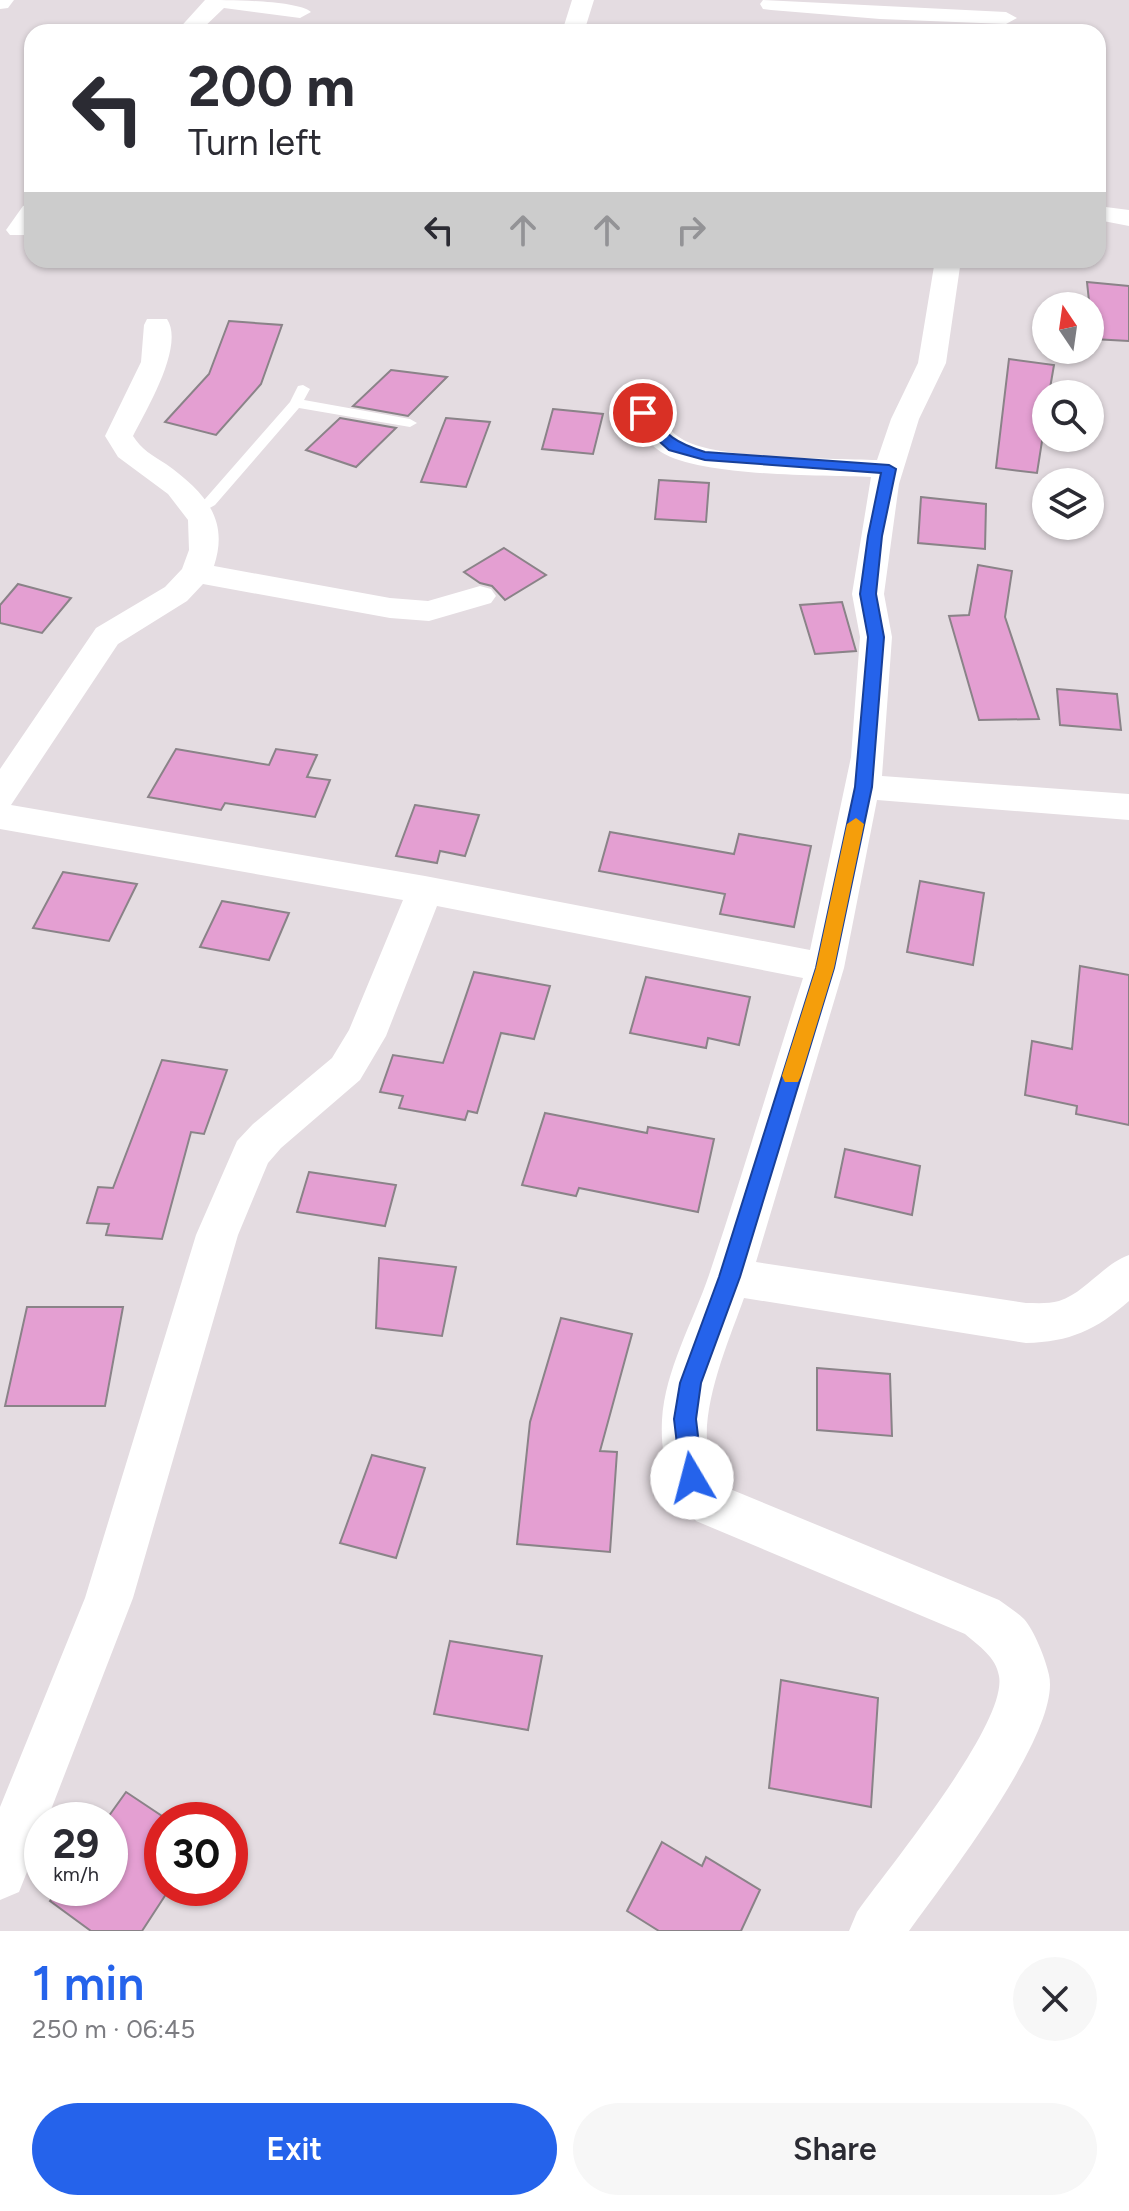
<!DOCTYPE html>
<html lang="en">
<head>
<meta charset="utf-8">
<style>
  :root { --surface:#fff; --page:#f7f7f7; --text:#2b2b33; --muted:#7c7c81; --accent:#2563eb }
  body { margin:0; font-family:Figtree,sans-serif; background:var(--page); color:var(--text); height:100vh; display:flex; flex-direction:column; font-size:30px; white-space:nowrap }
  * { box-sizing:border-box; margin:0 }
  p { font-size:26px; color:var(--muted) }
  .icon { flex:none; width:44px; height:44px; fill:none; stroke:currentColor; stroke-width:2; stroke-linecap:round; stroke-linejoin:round }
  .map { position:relative; height:1931px; overflow:hidden }
  .drawer { display:flex; flex-direction:column; background:var(--surface); flex:1 }
  .drawer>* { flex:none }
  .banner { position:absolute; left:24px; top:24px; width:1082px; height:244px; border-radius:24px; box-shadow:0 2px 6px #0004; background:#fff; color:var(--text); overflow:hidden }
  .needle { width:52px; rotate:347deg }
  .buttons { position:absolute; left:1032px; top:292px; display:grid; gap:16px }
  .buttons a { display:grid; place-items:center; width:72px; height:72px; border-radius:50%; background:var(--surface); box-shadow:0 2px 6px #0004; font-size:40px }
  .speed { position:absolute; left:24px; top:1802px; display:flex; gap:16px; font-size:40px; font-weight:700; text-align:center }
  .speed>* { display:grid; place-content:center; width:104px; height:104px; border-radius:50%; background:var(--surface); box-shadow:0 2px 6px #0004; line-height:1 }
  .speed small { font-size:20px; font-weight:400 }
  .speed .limit { border:12px solid #d22; background:#fff; color:#111 }
  .pin { position:absolute; display:grid; place-items:center; width:68px; height:68px; color:#fff; margin:-34px; border:4px solid #fff; border-radius:50%; box-shadow:0 2px 8px #0007 }
  .me { position:absolute; width:88px; margin:-44px; rotate:352deg; stroke-linejoin:round; filter:drop-shadow(0 0 6px #0008) }
  .turn { display:flex; align-items:center; gap:28px; height:168px; padding:0 32px; font-size:36px }
  .turn .icon { width:104px; height:104px; stroke-width:2.5 }
  .turn b { display:block; font-size:56px; line-height:68px }
  .lanes { display:flex; align-items:center; height:76px; padding:0 32px; background:#0003; justify-content:center; gap:40px; direction:ltr }
  .lanes .off { opacity:.35 }
  .round { display:grid; place-items:center; flex:none; width:84px; height:84px; border-radius:42px; background:var(--page) }
  .headline { display:flex; align-items:center; justify-content:space-between; height:136px; padding:0 32px }
  h1 { font-size:48px; font-weight:600; line-height:60px; color:var(--accent) }
  .cta { display:flex; gap:16px; margin-top:auto; padding:16px 32px }
  .cta a { flex:1; height:92px; border-radius:48px; background:var(--accent); color:#fff; font-size:32px; font-weight:600; line-height:92px; text-align:center }
  .cta a+a { background:var(--page); color:var(--text) }
  .map>svg:first-child { display:block }
</style>
</head>
<body>
<div class="map">
<svg width="1129" height="1931" viewBox="0 0 1129 1931">
  <rect width="100%" height="100%" fill="#e4dce1"/>
  <!-- building -->
  <g fill="#e49fd2" stroke="#8a8388" stroke-width="2">
    <path d="M 1087,282 L 1129,286 L 1129,341 L 1093,339 Z"/>
    <path d="M 229,321 L 282,325 L 261,384 L 216,435 L 165,422 L 209,374 Z"/>
    <path d="M 1009,359 L 1054,365 L 1049,394 L 1046,394 L 1046,416 L 1037,473 L 996,468 Z"/>
    <path d="M 391,370 L 447,377 L 408,416 L 353,406 Z"/>
    <path d="M 553,409 L 603,414 L 593,454 L 542,449 Z"/>
    <path d="M 340,418 L 396,428 L 356,467 L 306,450 Z"/>
    <path d="M 446,418 L 490,422 L 466,487 L 421,482 Z"/>
    <path d="M 659,480 L 709,483 L 706,522 L 655,519 Z"/>
    <path d="M 921,497 L 986,504 L 985,549 L 918,543 Z"/>
    <path d="M 504,548 L 546,575 L 505,600 L 492,586 L 480,583 L 464,572 Z"/>
    <path d="M 978,565 L 1012,571 L 1005,617 L 1039,719 L 979,720 L 949,616 L 969,615 Z"/>
    <path d="M 18,584 L 71,598 L 42,633 L 0,623 L 0,605 Z"/>
    <path d="M 842,602 L 856,651 L 815,654 L 800,605 Z"/>
    <path d="M 1057,689 L 1117,694 L 1121,730 L 1060,725 Z"/>
    <path d="M 176,749 L 269,765 L 276,749 L 317,755 L 307,777 L 330,780 L 315,817 L 225,803 L 221,810 L 148,797 Z"/>
    <path d="M 415,805 L 479,815 L 465,856 L 440,851 L 437,863 L 396,856 Z"/>
    <path d="M 610,832 L 734,854 L 739,834 L 811,846 L 794,927 L 720,914 L 725,894 L 599,871 Z"/>
    <path d="M 63,872 L 137,884 L 109,941 L 33,928 Z"/>
    <path d="M 920,881 L 984,893 L 973,965 L 907,952 Z"/>
    <path d="M 222,901 L 289,913 L 269,960 L 200,947 Z"/>
    <path d="M 1080,966 L 1129,975 L 1129,1125 L 1076,1114 L 1077,1106 L 1025,1095 L 1032,1041 L 1072,1049 Z"/>
    <path d="M 474,972 L 550,986 L 534,1039 L 501,1033 L 477,1113 L 468,1111 L 465,1120 L 399,1108 L 403,1096 L 380,1092 L 393,1055 L 443,1063 Z"/>
    <path d="M 646,977 L 750,997 L 739,1045 L 708,1038 L 706,1048 L 630,1033 Z"/>
    <path d="M 162,1060 L 227,1070 L 204,1134 L 191,1132 L 162,1239 L 106,1235 L 109,1224 L 87,1223 L 98,1187 L 113,1188 Z"/>
    <path d="M 545,1113 L 647,1133 L 648,1127 L 714,1139 L 698,1212 L 579,1188 L 576,1196 L 522,1185 Z"/>
    <path d="M 845,1149 L 920,1166 L 912,1215 L 835,1197 Z"/>
    <path d="M 309,1172 L 396,1185 L 385,1226 L 297,1212 Z"/>
    <path d="M 379,1258 L 456,1267 L 442,1336 L 376,1328 Z"/>
    <path d="M 27,1307 L 123,1307 L 105,1406 L 5,1406 Z"/>
    <path d="M 561,1318 L 632,1334 L 600,1451 L 617,1452 L 610,1552 L 517,1544 L 530,1422 Z"/>
    <path d="M 817,1368 L 890,1374 L 892,1436 L 817,1430 Z"/>
    <path d="M 372,1455 L 425,1468 L 396,1558 L 340,1543 Z"/>
    <path d="M 450,1641 L 542,1656 L 528,1730 L 434,1714 Z"/>
    <path d="M 781,1680 L 878,1698 L 871,1807 L 769,1788 Z"/>
    <path d="M 126,1792 L 168,1820 L 162,1820 L 162,1888 L 170,1888 L 142,1931 L 91,1931 L 50,1901 L 59,1888 L 110,1888 L 110,1820 L 106,1820 Z"/>
    <path d="M 662,1842 L 702,1866 L 706,1857 L 760,1890 L 741,1931 L 659,1931 L 627,1911 Z"/>
  </g>
  <g fill="none" stroke-linecap="round" stroke-linejoin="round">
    <!-- service -->
    <path fill="#fff" fill-rule="evenodd" d="M 303,385 L 310,389 L 304,400 L 410,419 L 417,423 L 410,427 L 299,408 L 215,505 L 201,513 L 191,513 L 191,507 L 205,499 L 290,402 L 298,386 Z"/>
    <!-- minor -->
    <g fill="#fff" fill-rule="evenodd">
      <path d="M 0,0 L 14,0 L 8,8 L 0,9 Z"/>
      <path d="M 205,0 C 228,0 297,0 311,12 L 300,18 L 224,8 L 199,32 L 176,32 Z"/>
      <path d="M 572,0 L 594,0 L 584,32 L 562,32 Z"/>
      <path d="M 763,0 L 1006,12 L 1017,18 L 1006,24 L 880,19 L 771,10 L 763,9 L 760,4 Z"/>
      <path d="M 32,204 L 32,229 L 28,235 L 10,235 L 6,230 L 23,206 Z"/>
      <path d="M 1098,206 L 1129,210 L 1129,226 L 1098,220 Z"/>
      <path d="M 935,260 L 961,260 L 946,363 L 919,419 L 899,484 L 884,594 L 892,637 L 882,776 L 1129,794 L 1129,820 L 877,800 L 844,968 L 756,1262 L 1026,1303 C 1036,1303 1049,1304 1059,1301 C 1086,1292 1102,1265 1129,1255 L 1129,1301 C 1096,1330 1070,1342 1026,1343 L 744,1298 C 729,1341 691,1425 714,1469 C 718,1476 725,1483 730,1489 L 999,1600 C 1007,1606 1017,1612 1024,1619 C 1034,1630 1046,1660 1049,1675 C 1062,1732 944,1882 909,1931 L 849,1931 L 857,1912 C 888,1868 1008,1724 999,1676 C 996,1657 979,1646 965,1634 L 696,1521 C 671,1488 660,1463 662,1420 C 665,1370 693,1322 709,1275 C 742,1177 771,1077 803,978 L 437,906 L 386,1036 L 360,1080 L 281,1148 L 268,1163 L 238,1235 L 133,1598 L 47,1820 L 42,1820 L 42,1834 L 19,1892 L 0,1900 L 0,1807 L 85,1598 L 196,1235 L 237,1141 L 253,1124 L 332,1058 L 349,1030 L 403,900 L 0,829 L 0,769 L 96,628 L 165,587 L 182,569 L 189,550 L 188,520 L 168,494 L 118,457 L 105,436 L 141,362 L 144,325 L 147,319 L 167,319 C 185,346 146,410 133,436 C 141,449 153,456 166,464 C 203,491 230,518 214,566 L 390,598 L 428,601 L 480,586 L 491,589 L 496,596 L 491,603 L 429,621 L 390,618 L 203,584 L 187,601 L 118,644 L 11,805 L 425,876 L 810,950 L 851,757 L 860,637 L 852,594 L 871,477 C 822,475 701,477 661,452 C 643,440 630,415 622,396 L 626,390 L 636,388 L 646,390 C 657,407 663,428 682,439 C 715,460 835,458 877,460 L 891,419 L 918,363 Z"/>
    </g>
  </g>
  <!-- route -->
  <path fill="#2563eb" stroke="#184099" stroke-width="2" d="M 639,410 L 648,410 C 666,436 676,443 705,452 L 889,465 L 896,469 L 882,536 L 876,594 L 884,637 L 872,787 L 834,968 L 740,1277 L 701,1383 L 696,1419 L 703,1478 L 700,1486 L 692,1489 L 684,1486 L 681,1478 L 674,1419 L 680,1383 L 719,1277 L 816,968 L 855,787 L 868,637 L 860,594 L 868,536 L 881,473 L 705,460 L 669,450 L 650,433 L 637,413 Z"/>
  <!-- slow -->
  <path fill="#f59e0b" d="M 856,818 L 864,824 L 834,968 L 801,1076 L 798,1082 L 785,1082 L 782,1076 L 816,968 L 847,824 Z"/>
</svg>
<div class="buttons">
<a><svg class="needle" viewBox="-14 -14 28 28"><path d="M0-13l5 13h-10z" fill="#e53935"/><path d="M0 13l5-13h-10z" fill="#7c7c81"/></svg></a>
<a><svg class="icon" aria-label="search" viewBox="0 0 24 24"><circle cx="10" cy="10" r="6"/><path d="M15 15l6 6"/></svg></a>
<a><svg class="icon" aria-label="layers" viewBox="0 0 24 24"><path d="M12 4l9 5-9 5-9-5zM3 14l9 5 9-5"/></svg></a>
</div>
<div class="speed"><div>29<small>km/h</small></div><div class="limit">30</div></div>
<div class="pin" style="left:643px;top:413px;background:#d93025"><svg class="icon" aria-label="arrive" viewBox="0 0 24 24"><path d="M6 21V4h12l-3 4 3 4H6"/></svg></div>
<svg class="me" style="left:692px;top:1478px" viewBox="-20 -20 40 40"><circle r="19" fill="#fff"/><path d="M0-13L10 11 0 6-10 11z" fill="#2563eb"/></svg>
<div class="banner">
<div class="turn"><svg class="icon" aria-label="left" viewBox="0 0 24 24"><path d="M17 20v-9H6M10 6l-5 5 5 5"/></svg><div><b>200 m</b>Turn left</div></div>
<div class="lanes"><svg class="icon" aria-label="left" viewBox="0 0 24 24"><path d="M17 20v-9H6M10 6l-5 5 5 5"/></svg><svg class="icon off" aria-label="ahead" viewBox="0 0 24 24"><path d="M12 20V5M6 11l6-6 6 6"/></svg><svg class="icon off" aria-label="ahead" viewBox="0 0 24 24"><path d="M12 20V5M6 11l6-6 6 6"/></svg><svg class="icon off" aria-label="right" viewBox="0 0 24 24"><path d="M7 20v-9h11M14 6l5 5-5 5"/></svg></div>
</div>
</div>
<section class="drawer">
<div class="headline"><div><h1>1 min</h1><p>250 m · 06:45</p></div><a class="round"><svg class="icon" aria-label="close" viewBox="0 0 24 24"><path d="M6 6l12 12M18 6L6 18"/></svg></a></div>
<div class="cta"><a>Exit</a><a>Share</a></div>
</section>
</body>
</html>
